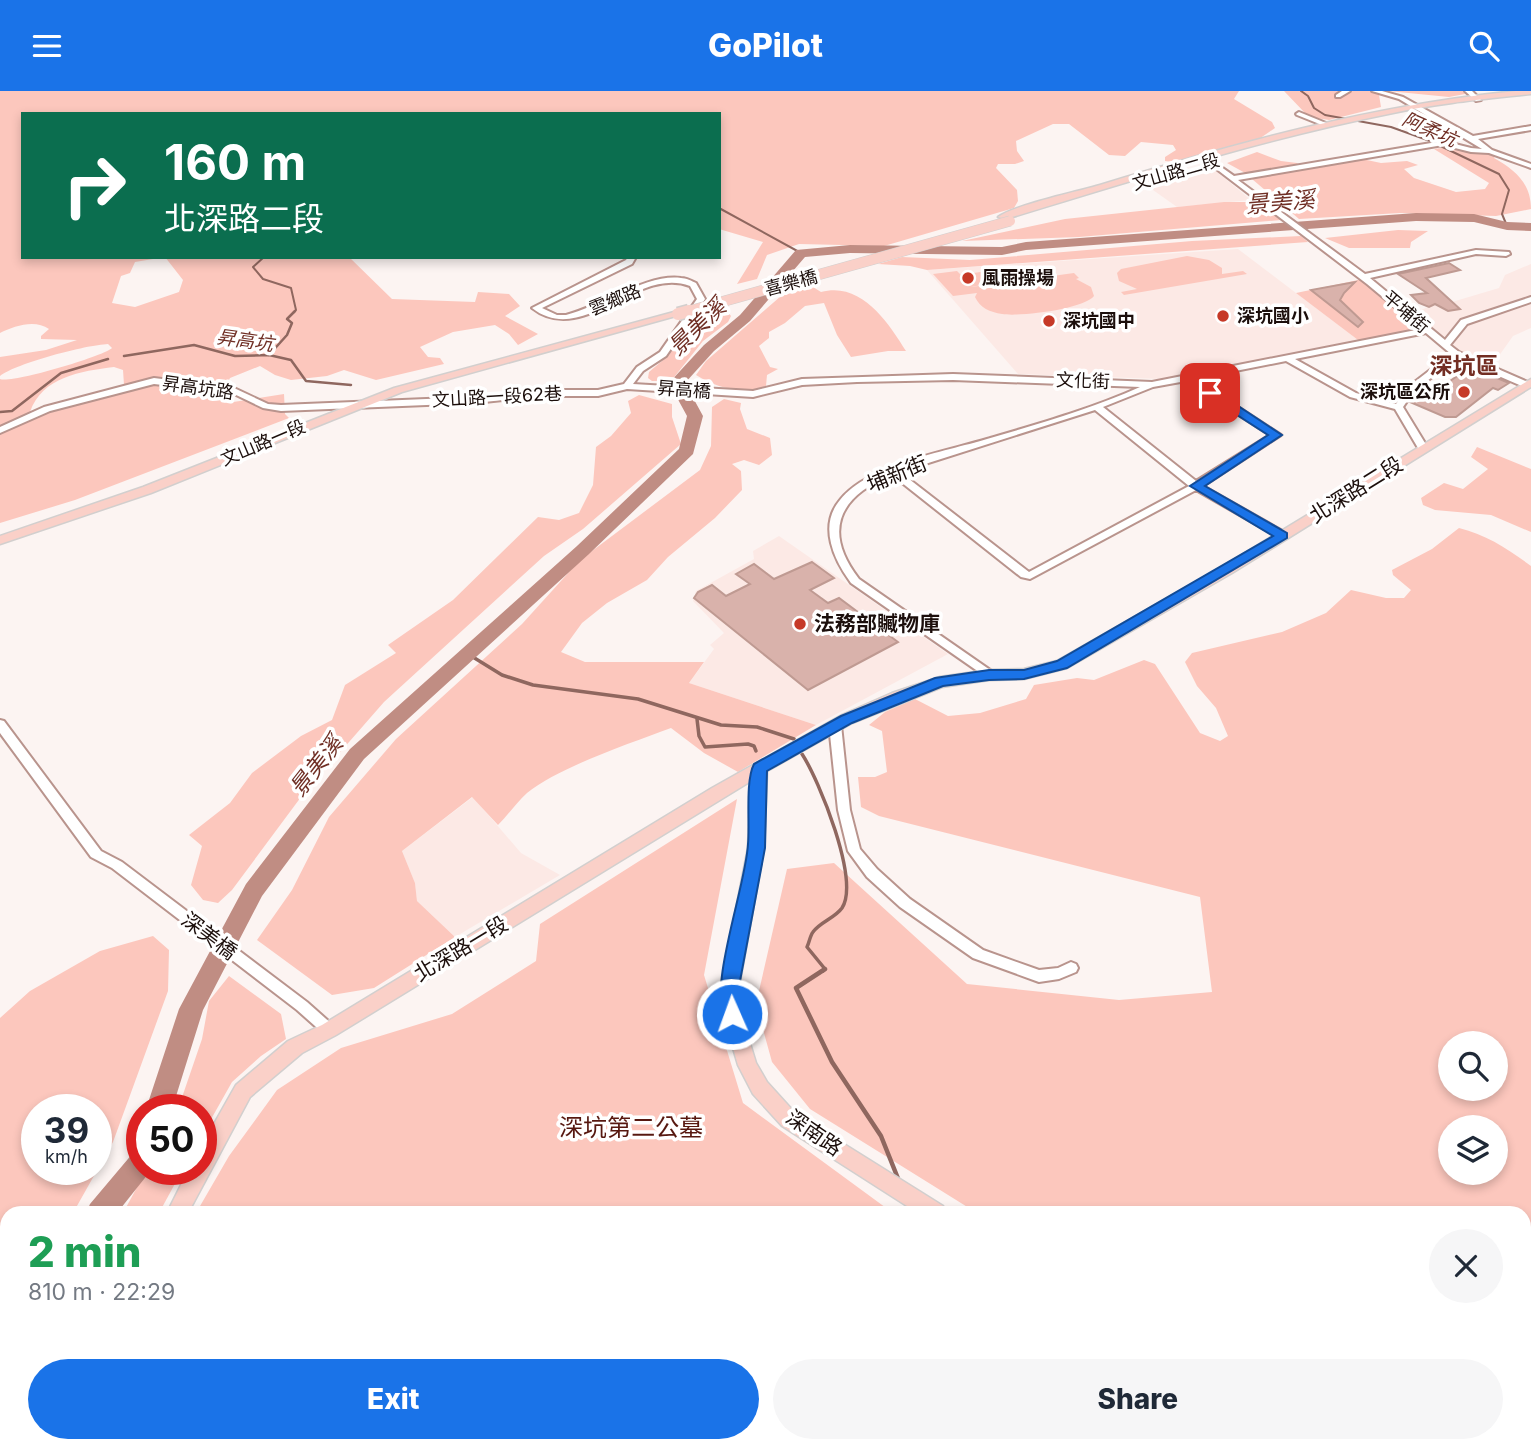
<!DOCTYPE html>
<html lang="en">
<head>
<meta charset="utf-8">
<style>
  :root { --surface:#fff; --page:#f6f6f7; --text:#1f2937; --muted:#747a83; --accent:#1a73e8 }
  body { margin:0; font-family:Inter,"Noto Sans TC",sans-serif; background:var(--page); color:var(--text); height:100vh; display:flex; flex-direction:column; font-size:26px; white-space:nowrap }
  * { box-sizing:border-box; margin:0 }
  p { font-size:23px; color:var(--muted) }
  .icon { flex:none; width:38px; height:38px; fill:none; stroke:currentColor; stroke-width:2; stroke-linecap:round; stroke-linejoin:round }
  .map { position:relative; flex:1; overflow:hidden }
  .sheet { position:absolute; left:0px; top:1115px; width:1531px; height:247px; display:flex; flex-direction:column; background:var(--surface); border-radius:21px 21px 0 0; box-shadow:0 4px 10px #0003 }
  .sheet>* { flex:none }
  .banner { position:absolute; left:21px; top:21px; width:700px; height:147px; border-radius:0px; box-shadow:0 4px 10px #0003; background:#0b6e4f; color:#fff; overflow:hidden }
  .controls { position:absolute; left:1438px; top:940px; display:grid; gap:14px }
  .controls a { display:grid; place-items:center; width:70px; height:70px; border-radius:50%; background:var(--surface); box-shadow:0 4px 10px #0003; font-size:35px }
  .speed { position:absolute; left:21px; top:1003px; display:flex; gap:14px; font-size:35px; font-weight:700; text-align:center }
  .speed>* { display:grid; place-content:center; width:91px; height:91px; border-radius:50%; background:var(--surface); box-shadow:0 4px 10px #0003; line-height:1 }
  .speed small { font-size:18px; font-weight:400 }
  .speed .limit { border:10px solid #d22; background:#fff; color:#111 }
  .pin { position:absolute; display:grid; place-items:center; width:60px; height:60px; color:#fff; margin:-30px; border-radius:14px; box-shadow:0 4px 10px #0006 }
  .me { position:absolute; width:77px; margin:-38px; rotate:358deg; stroke-linejoin:round; filter:drop-shadow(0 0 5px #0008) }
  .turn { display:flex; align-items:center; gap:24px; height:147px; padding:0 28px; font-size:32px }
  .turn .icon { width:91px; height:91px; stroke-width:2.5 }
  .turn b { display:block; font-size:49px; line-height:60px }
  .round { display:grid; place-items:center; flex:none; width:74px; height:74px; border-radius:37px; background:var(--page) }
  .overview { display:flex; align-items:center; justify-content:space-between; height:119px; padding:0 28px }
  h1 { font-size:42px; font-weight:800; line-height:52px; color:#1e9e55 }
  .action { display:flex; gap:14px; margin-top:auto; padding:14px 28px }
  .action a { flex:1; height:80px; border-radius:42px; background:var(--accent); color:#fff; font-size:28px; font-weight:800; line-height:80px; text-align:center }
  .action a+a { background:var(--page); color:var(--text) }
  header { display:flex; justify-content:space-between; align-items:center; height:91px; padding:0 28px; background:var(--accent); color:#fff; font-size:32px; font-weight:800 }
  .map>svg:first-child { display:block }
</style>
</head>
<body>
<header><svg class="icon" aria-label="menu" viewBox="0 0 24 24"><path d="M4 6h16M4 12h16M4 18h16"/></svg>GoPilot<svg class="icon" aria-label="search" viewBox="0 0 24 24"><circle cx="10" cy="10" r="6"/><path d="M15 15l6 6"/></svg></header>
<div class="map">
<svg width="1531" height="1360" viewBox="0 0 1531 1360">
  <rect width="100%" height="100%" fill="#fcf4f2"/>
  <!-- built -->
  <g fill="#fce9e5">
    <path d="M 1211,76 L 1251,109 L 1177,116 L 1146,94 Z"/>
    <path d="M 1238,158 L 1358,249 L 1162,288 L 1018,283 L 927,179 Z"/>
    <path d="M 1531,173 L 1531,237 L 1513,245 L 1496,269 L 1462,263 L 1415,222 L 1434,213 L 1452,211 L 1499,197 L 1505,184 Z"/>
    <path d="M 779,445 L 948,563 L 816,634 L 689,592 L 714,558 L 710,554 L 724,542 L 693,510 L 696,500 L 754,468 L 753,460 Z"/>
    <path d="M 473,706 L 521,762 L 560,784 L 455,846 L 417,810 L 415,792 L 402,760 Z"/>
  </g>
  <!-- green -->
  <g fill="#fcc7bd" fill-rule="evenodd">
    <path d="M 0,0 L 1239,0 L 1234,8 L 1272,31 L 1275,37 L 1259,48 L 1174,71 L 1165,70 L 1165,66 L 1176,59 L 1173,54 L 1141,51 L 1125,65 L 1109,64 L 1069,33 L 1053,33 L 1016,50 L 1017,60 L 1024,70 L 1015,73 L 998,73 L 996,77 L 1017,99 L 1018,110 L 1014,117 L 884,155 L 799,153 L 767,164 L 757,188 L 737,193 L 763,151 L 719,138 L 719,23 L 23,23 L 23,166 L 349,166 L 392,208 L 475,211 L 478,201 L 509,203 L 520,215 L 505,225 L 538,243 L 518,254 L 509,243 L 495,234 L 453,241 L 420,256 L 428,266 L 440,267 L 444,273 L 376,289 L 344,279 L 327,285 L 291,289 L 275,284 L 260,275 L 230,287 L 220,308 L 227,312 L 284,303 L 285,323 L 289,327 L 75,409 L 0,432 L 0,288 C 11,293 104,265 112,257 L 108,253 C 86,254 17,272 0,285 L 0,266 L 46,259 L 77,249 L 41,248 L 41,245 L 49,238 C 35,228 14,235 0,242 ZM 165,166 L 183,189 L 179,201 L 135,216 L 112,212 L 121,185 L 130,182 L 135,171 ZM 114,276 L 123,279 L 124,294 L 30,321 C 42,286 81,280 114,276 Z"/>
    <path d="M 1284,0 L 1464,0 L 1465,3 L 1449,6 L 1388,0 L 1379,4 L 1381,16 L 1329,29 L 1316,27 L 1306,23 Z"/>
    <path d="M 1448,56 L 1496,64 L 1494,67 C 1515,79 1531,92 1531,118 L 1496,125 L 1400,122 L 1299,128 L 1252,88 L 1362,68 L 1381,72 L 1407,70 L 1418,74 L 1404,78 L 1414,87 L 1456,101 L 1485,98 L 1489,92 L 1434,58 Z"/>
    <path d="M 1257,61 L 1281,70 L 1297,72 L 1299,74 L 1247,83 L 1227,72 Z"/>
    <path d="M 1224,111 L 1259,111 L 1281,129 L 1079,146 L 962,150 L 1065,128 Z"/>
    <path d="M 1398,139 L 1428,140 L 1411,151 L 1410,157 L 1349,157 L 1325,147 Z"/>
    <path d="M 1301,145 L 1308,151 L 927,179 L 910,175 L 878,173 L 902,166 L 970,169 L 1192,150 Z"/>
    <path d="M 1187,165 L 1209,169 L 1222,177 L 1222,183 L 1243,180 L 1247,183 L 1124,204 L 1121,201 L 1137,198 L 1119,190 L 1117,182 L 1121,178 Z"/>
    <path d="M 993,179 L 1003,190 L 971,196 L 1074,182 L 1079,187 L 1076,188 L 1091,196 L 1094,205 C 1084,218 1020,226 1002,223 C 990,221 980,217 975,206 L 977,202 L 953,205 L 933,183 L 957,180 L 961,184 Z"/>
    <path d="M 1363,188 L 1421,238 L 1358,249 L 1296,202 Z"/>
    <path d="M 813,196 L 821,201 C 861,190 888,231 906,260 L 888,260 L 851,266 L 837,244 L 824,212 L 805,215 L 785,232 L 769,241 L 769,247 L 759,255 L 770,276 L 778,278 L 767,284 L 766,295 C 743,304 717,297 696,284 L 706,270 L 781,205 Z"/>
    <path d="M 721,219 L 726,219 L 731,225 L 728,231 L 703,250 L 671,290 L 652,290 L 648,287 L 649,281 L 669,264 L 691,230 Z"/>
    <path d="M 639,304 L 672,313 L 672,326 L 681,353 L 583,438 L 544,465 L 384,611 L 301,706 L 232,799 L 218,812 L 203,809 L 191,794 L 202,755 L 189,744 L 230,712 L 252,682 L 301,645 L 332,629 L 345,594 L 396,562 L 388,554 L 453,509 L 538,426 L 559,429 L 579,422 L 593,394 L 596,356 L 611,345 L 631,322 L 628,310 Z"/>
    <path d="M 724,308 L 741,312 L 740,318 L 747,338 L 770,347 L 772,364 L 759,374 L 744,369 L 732,373 L 741,380 L 742,399 L 715,427 L 668,466 L 647,489 L 607,512 L 582,532 L 561,561 L 585,571 L 704,571 L 689,592 L 816,634 L 738,681 L 704,662 L 671,637 C 631,652 559,676 527,702 C 517,711 508,724 498,734 L 472,706 L 402,760 L 415,792 L 417,810 L 455,846 L 374,897 L 332,904 L 257,849 L 292,799 L 329,726 L 396,648 L 522,533 L 580,469 L 700,379 L 711,355 L 712,316 Z"/>
    <path d="M 1477,356 L 1531,378 L 1531,441 L 1491,424 L 1435,419 L 1423,414 L 1421,407 L 1444,392 L 1463,398 L 1488,378 L 1471,366 Z"/>
    <path d="M 1459,437 C 1487,444 1508,458 1531,475 L 1531,1360 L 1464,1360 L 1448,1355 L 1524,1354 L 1524,1122 L 977,1122 L 810,1018 L 772,971 L 756,913 L 787,778 L 834,772 L 967,893 L 1119,909 L 1212,901 L 1200,806 L 879,725 L 861,716 L 858,686 L 875,686 L 887,681 L 882,640 L 869,634 L 885,621 L 915,608 L 948,625 L 980,622 L 1026,608 L 1034,594 L 1077,587 L 1094,589 L 1144,569 L 1155,573 L 1200,642 L 1220,650 L 1228,645 L 1216,617 L 1197,595 L 1185,571 L 1192,562 L 1282,541 L 1326,522 L 1351,499 L 1386,507 L 1404,507 L 1411,499 L 1393,484 L 1392,479 L 1432,458 ZM 1451,952 L 1496,952 L 1496,998 L 1451,998 ZM 1451,1036 L 1496,1036 L 1496,1082 L 1451,1082 Z"/>
    <path d="M 737,708 L 704,884 L 743,1012 L 893,1122 L 196,1122 L 229,1065 L 277,999 L 341,957 L 452,923 L 536,870 L 540,833 Z"/>
    <path d="M 153,845 L 169,859 L 168,900 L 113,1051 L 73,1122 L 7,1122 L 7,1178 L 0,1184 L 0,927 L 30,900 L 100,860 ZM 37,1018 L 96,1018 L 96,1078 L 37,1078 Z"/>
    <path d="M 229,885 L 281,923 L 286,948 L 261,965 L 232,991 L 201,1046 L 201,1018 L 178,1018 L 202,948 L 209,910 Z"/>
    <path d="M 147,1078 L 183,1078 L 159,1122 L 123,1122 Z"/>
    <path d="M 7,1347 L 7,1354 L 1300,1354 L 1317,1360 L 0,1360 L 0,1353 Z"/>
  </g>
  <g fill="none" stroke-linecap="round" stroke-linejoin="round">
    <!-- stream-far3 -->
    <g stroke="#8f675f" stroke-width="2">
      <path d="M 1301,0 L 1308,5 L 1314,17 L 1325,24 L 1391,36 L 1430,50 L 1499,83 L 1509,99 L 1502,123 L 1507,135"/>
      <path d="M 719,117 L 801,162"/>
      <path d="M 264,166 L 253,176 L 263,188 L 291,197 L 296,219 L 293,222"/>
    </g>
    <!-- stream-far2 -->
    <g stroke="#8f675f" stroke-width="2.5">
      <path d="M 269,264 L 287,244 L 292,232 L 287,228 L 295,220"/>
      <path d="M 124,265 L 194,254 L 235,265 L 269,264 L 291,269 L 306,290 L 351,294"/>
      <path d="M 0,321 L 12,320 L 61,282 L 108,268"/>
    </g>
    <!-- stream-far1 -->
    <g stroke="#8f675f" stroke-width="3.5">
      <path d="M 468,563 L 502,584 L 533,594 L 638,608 L 721,634 L 757,636 L 794,648"/>
      <path d="M 697,628 L 699,645 L 705,656 L 748,653 L 754,655 L 756,660"/>
      <path d="M 802,663 C 819,689 860,789 842,817 C 835,827 820,831 813,841 C 810,845 809,852 807,856 L 825,878 L 823,880"/>
    </g>
    <!-- stream -->
    <g stroke="#8f675f" stroke-width="4.5">
      <path d="M 825,878 L 796,897 L 832,971 L 881,1045 L 899,1090"/>
      <path d="M 986,1354 L 987,1360"/>
      <path d="M 1321,1354 L 1344,1360"/>
    </g>
    <!-- river -->
    <g fill="#c08d83" fill-rule="evenodd">
      <path d="M 1416,122 L 1474,123 L 1507,131 L 1531,132 L 1531,140 L 1507,139 L 1474,131 L 1416,130 L 1026,159 L 1002,164 L 850,162 L 805,166 L 750,230 L 714,260 L 685,292 L 703,325 L 693,363 L 589,463 L 364,668 L 262,805 L 203,919 L 172,1018 L 146,1018 L 179,918 L 246,793 L 350,658 L 577,455 L 679,358 L 687,325 L 669,292 L 704,254 L 740,224 L 796,159 L 850,154 L 1002,156 L 1026,151 Z"/>
      <path d="M 142,1059 L 142,1078 L 152,1078 L 117,1122 L 86,1122 L 90,1113 L 133,1062 Z"/>
      <path d="M 7,1210 L 7,1239 L 0,1242 L 0,1213 Z"/>
    </g>
  </g>
  <!-- building -->
  <g fill="#d9b2ab" stroke="#bf9a92" stroke-width="2">
    <path d="M 1449,172 L 1460,179 L 1426,187 L 1460,218 L 1448,220 L 1435,213 L 1429,216 L 1419,212 L 1411,204 L 1427,202 L 1398,183 Z"/>
    <path d="M 1355,191 L 1344,202 L 1340,209 L 1363,231 L 1358,236 L 1311,199 Z"/>
    <path d="M 1079,222 L 1085,222 L 1098,225 L 1086,237 L 1077,239 L 1071,232 Z"/>
    <path d="M 1471,276 L 1509,292 L 1498,299 L 1493,297 L 1456,326 L 1445,326 L 1410,311 L 1426,300 L 1432,302 Z"/>
    <path d="M 812,471 L 834,487 L 810,499 L 828,512 L 839,507 L 898,551 L 808,599 L 694,507 L 698,501 L 712,494 L 726,505 L 750,493 L 736,483 L 754,473 L 774,488 Z"/>
  </g>
  <g fill="none" stroke-linecap="round" stroke-linejoin="round">
    <defs>
      <g id="minor">
        <path d="M 1342,0 L 1350,0 L 1340,6 L 1336,6 L 1336,4 Z"/>
        <path d="M 1372,0 L 1382,0 L 1403,6 L 1473,45 L 1531,35 L 1531,39 L 1478,48 L 1492,59 L 1531,73 L 1531,77 L 1489,62 L 1471,61 L 1443,54 L 1238,89 L 1365,183 L 1476,159 L 1509,161 L 1510,163 L 1506,165 L 1476,163 L 1370,187 L 1445,249 L 1461,229 L 1531,206 L 1531,211 L 1467,233 L 1450,254 L 1459,261 L 1530,292 L 1531,295 L 1524,296 L 1457,267 L 1414,300 L 1403,316 L 1428,357 L 1423,360 L 1418,357 L 1395,318 L 1350,306 L 1286,270 L 1195,288 L 1281,344 L 1203,395 L 1286,442 L 1286,446 L 1278,446 L 1196,399 L 1030,488 L 1021,486 L 892,384 C 839,405 822,440 859,488 L 993,581 L 995,584 L 993,587 L 989,588 L 851,492 C 834,469 818,435 840,409 C 869,373 944,361 987,348 C 1038,333 1091,318 1140,296 L 953,289 L 857,291 L 802,294 L 753,306 L 627,298 L 598,305 L 540,305 L 475,312 L 281,320 L 263,317 L 232,302 L 154,293 L 50,320 L 0,342 L 0,336 L 44,316 L 154,287 L 234,297 L 268,313 L 281,314 L 475,306 L 540,299 L 598,299 L 624,293 L 637,276 L 660,261 L 697,208 L 690,195 C 636,175 583,257 532,217 L 626,169 L 628,166 L 636,166 L 632,173 L 542,217 L 557,224 L 566,224 C 599,216 648,182 681,187 C 686,187 692,190 696,192 L 705,208 L 666,265 L 643,280 L 633,293 L 753,300 L 802,288 L 953,283 L 1152,291 L 1421,238 L 1367,193 L 1202,67 L 1207,66 L 1234,85 L 1443,50 L 1471,57 L 1482,58 L 1399,8 ZM 1426,242 L 1451,263 L 1408,296 L 1396,313 L 1356,302 L 1295,268 ZM 1186,290 L 1270,344 L 1196,390 L 1103,316 L 1153,296 ZM 1095,319 L 1189,395 L 1029,481 L 900,381 Z"/>
        <path d="M 1465,0 L 1472,0 L 1481,9 L 1476,10 Z"/>
        <path d="M 1299,21 L 1326,32 L 1327,33 L 1322,34 L 1297,24 L 1296,23 Z"/>
        <path d="M 0,629 L 4,630 L 101,760 L 122,771 L 307,911 L 334,935 L 336,939 L 334,943 L 329,945 L 324,943 L 297,919 L 112,777 L 91,766 L 0,642 Z"/>
        <path d="M 835,630 L 841,634 L 850,719 L 860,758 L 877,778 L 910,808 L 983,859 L 1039,879 L 1058,877 L 1071,871 L 1076,873 L 1078,877 L 1076,881 L 1059,888 L 1039,891 L 973,867 L 900,816 L 867,786 L 848,760 L 838,719 L 829,634 Z"/>
      </g>
      <g id="major">
        <path d="M 1516,0 L 1531,0 L 1531,3 C 1485,8 1439,12 1393,22 C 1262,48 1134,89 1006,128 L 998,126 C 1015,114 1076,101 1100,94 C 1237,52 1373,14 1516,0 Z"/>
        <path d="M 674,221 L 683,223 L 402,301 L 151,402 L 0,453 L 0,445 L 143,396 L 394,297 Z"/>
        <path d="M 1531,288 L 1531,296 L 1232,482 L 1067,577 L 1024,588 L 989,589 L 942,596 L 852,632 L 767,680 L 764,757 L 740,890 L 741,923 L 756,972 L 767,991 L 796,1023 L 943,1115 L 946,1122 L 918,1122 L 782,1035 L 753,1003 L 738,974 L 723,923 L 722,890 L 748,757 L 751,690 L 336,944 L 302,962 L 250,1006 L 188,1122 L 167,1122 L 189,1078 L 201,1078 L 201,1056 L 236,994 L 288,950 L 322,934 L 712,697 L 842,624 L 892,602 L 940,586 L 989,579 L 1024,578 L 1057,570 L 1222,476 Z"/>
        <path d="M 7,1316 L 7,1341 L 0,1343 L 0,1318 Z"/>
        <path d="M 1396,1354 L 1432,1354 L 1435,1360 L 1398,1360 Z"/>
      </g>
    </defs>
    <!-- minor casing -->
    <use href="#minor" stroke="#b9948d" stroke-width="4"/>
    <!-- major casing -->
    <use href="#major" stroke="#d2cfce" stroke-width="3"/>
    <!-- minor -->
    <use href="#minor" fill="#fff" fill-rule="evenodd"/>
    <!-- major -->
    <use href="#major" fill="#fad0c8" fill-rule="evenodd"/>
    <defs>
      <path id="major-bridge-far1" d="M 682,222 L 1010,130"/>
      <path id="major-bridge" d="M 678,223 L 689,220"/>
    </defs>
    <!-- major-bridge-far1 casing -->
    <use href="#major-bridge-far1" stroke="#d2cfce" stroke-width="11" stroke-linecap="butt"/>
    <!-- major-bridge casing -->
    <use href="#major-bridge" stroke="#d2cfce" stroke-width="15" stroke-linecap="butt"/>
    <!-- major-bridge-far1 -->
    <use href="#major-bridge-far1" stroke="#fad0c8" stroke-width="10"/>
    <!-- major-bridge -->
    <use href="#major-bridge" stroke="#fad0c8" stroke-width="12"/>
  </g>
  <!-- route -->
  <path fill="#1a73e8" stroke="#114b97" stroke-width="2" d="M 1206,299 L 1214,299 L 1282,344 L 1205,395 L 1287,442 L 1287,447 L 1067,577 L 1024,588 L 989,589 L 943,595 L 852,632 L 767,680 L 765,757 L 740,890 L 741,923 L 739,929 L 732,931 L 725,929 C 708,894 746,795 748,753 C 750,733 745,690 754,673 L 841,625 L 935,587 L 989,579 L 1024,579 L 1057,570 L 1273,445 L 1190,395 L 1268,344 L 1206,304 Z"/>
  <!-- markers -->
  <g fill="#c63927" stroke="#fff" stroke-width="2.5">
    <circle cx="968" cy="187" r="7"/>
    <circle cx="1223" cy="225" r="7"/>
    <circle cx="1049" cy="230" r="7"/>
    <circle cx="1464" cy="301" r="7"/>
    <circle cx="800" cy="533" r="7"/>
  </g>
  <g text-anchor="middle" stroke-width="7" stroke-linejoin="round" paint-order="stroke">
    <!-- far-street labels -->
    <g font-size="18" fill="#1c0f0c" stroke="#fff">
      <text transform="translate(1176 81) rotate(-16)" y="6">文山路二段</text>
      <text transform="translate(791 192) rotate(-15)" y="6">喜樂橋</text>
      <text transform="translate(615 209) rotate(-22)" y="6">雲鄉路</text>
      <text transform="translate(1406 221) rotate(40)" y="6">平埔街</text>
      <text transform="translate(1083 290) rotate(2)" y="6">文化街</text>
      <text transform="translate(198 297) rotate(8)" y="6">昇高坑路</text>
      <text transform="translate(684 299) rotate(4)" y="6">昇高橋</text>
      <text transform="translate(497 306) rotate(-3)" y="6">文山路一段62巷</text>
      <text transform="translate(263 352) rotate(-23)" y="6">文山路一段</text>
    </g>
    <!-- far-poi labels -->
    <g font-size="18" font-weight="bold" fill="#1c0f0c" stroke="#fff" text-anchor="start">
      <text x="982" y="193">風雨操場</text>
      <text x="1237" y="231">深坑國小</text>
      <text x="1063" y="236">深坑國中</text>
      <text x="1450" y="307" text-anchor="end">深坑區公所</text>
    </g>
    <!-- far-water labels -->
    <g font-size="19" font-style="italic" fill="#702f25" stroke="#fff">
      <text transform="translate(1430 38) rotate(24)" y="7">阿柔坑</text>
      <text transform="translate(245 249) rotate(8)" y="7">昇高坑</text>
    </g>
    <!-- street labels -->
    <g font-size="21" fill="#1c0f0c" stroke="#fff">
      <text transform="translate(897 383) rotate(-22)" y="7">埔新街</text>
      <text transform="translate(1356 399) rotate(-32)" y="7">北深路二段</text>
      <text transform="translate(209 845) rotate(37)" y="7">深美橋</text>
      <text transform="translate(461 858) rotate(-31)" y="7">北深路一段</text>
      <text transform="translate(814 1042) rotate(35)" y="7">深南路</text>
    </g>
    <!-- poi labels -->
    <g font-size="21" font-weight="bold" fill="#1c0f0c" stroke="#fff" text-anchor="start">
      <text x="814" y="540">法務部贓物庫</text>
    </g>
    <!-- water labels -->
    <g font-size="23" font-style="italic" fill="#702f25" stroke="#fff">
      <text transform="translate(1280 111) rotate(-5)" y="8">景美溪</text>
      <text transform="translate(697 236) rotate(-44)" y="8">景美溪</text>
      <text transform="translate(316 675) rotate(-52)" y="8">景美溪</text>
    </g>
    <!-- far-district labels -->
    <g font-size="23" font-weight="bold" fill="#732e23" stroke="#fff">
      <text x="1464" y="283">深坑區</text>
    </g>
    <!-- near-park labels -->
    <g font-size="24" fill="#571810" stroke="#fff">
      <text x="631" y="1045">深坑第二公墓</text>
    </g>
  </g>
</svg>
<div class="controls">
<a><svg class="icon" aria-label="search" viewBox="0 0 24 24"><circle cx="10" cy="10" r="6"/><path d="M15 15l6 6"/></svg></a>
<a><svg class="icon" aria-label="layers" viewBox="0 0 24 24"><path d="M12 4l9 5-9 5-9-5zM3 14l9 5 9-5"/></svg></a>
</div>
<div class="speed"><div>39<small>km/h</small></div><div class="limit">50</div></div>
<div class="pin" style="left:1210px;top:302px;background:#d93025"><svg class="icon" aria-label="arrive" viewBox="0 0 24 24"><path d="M6 21V4h12l-3 4 3 4H6"/></svg></div>
<svg class="me" style="left:732px;top:923px" viewBox="-20 -20 40 40"><circle r="17" fill="#1a73e8" stroke="#fff" stroke-width="3"/><path d="M0-11L8 9 0 5-8 9z" fill="#fff"/></svg>
<div class="banner">
<div class="turn"><svg class="icon" aria-label="right" viewBox="0 0 24 24"><path d="M7 20v-9h11M14 6l5 5-5 5"/></svg><div><b>160 m</b>北深路二段</div></div>
</div>
<section class="sheet">
<div class="overview"><div><h1>2 min</h1><p>810 m · 22:29</p></div><a class="round"><svg class="icon" aria-label="close" viewBox="0 0 24 24"><path d="M6 6l12 12M18 6L6 18"/></svg></a></div>
<div class="action"><a>Exit</a><a>Share</a></div>
</section>
</div>
</body>
</html>
